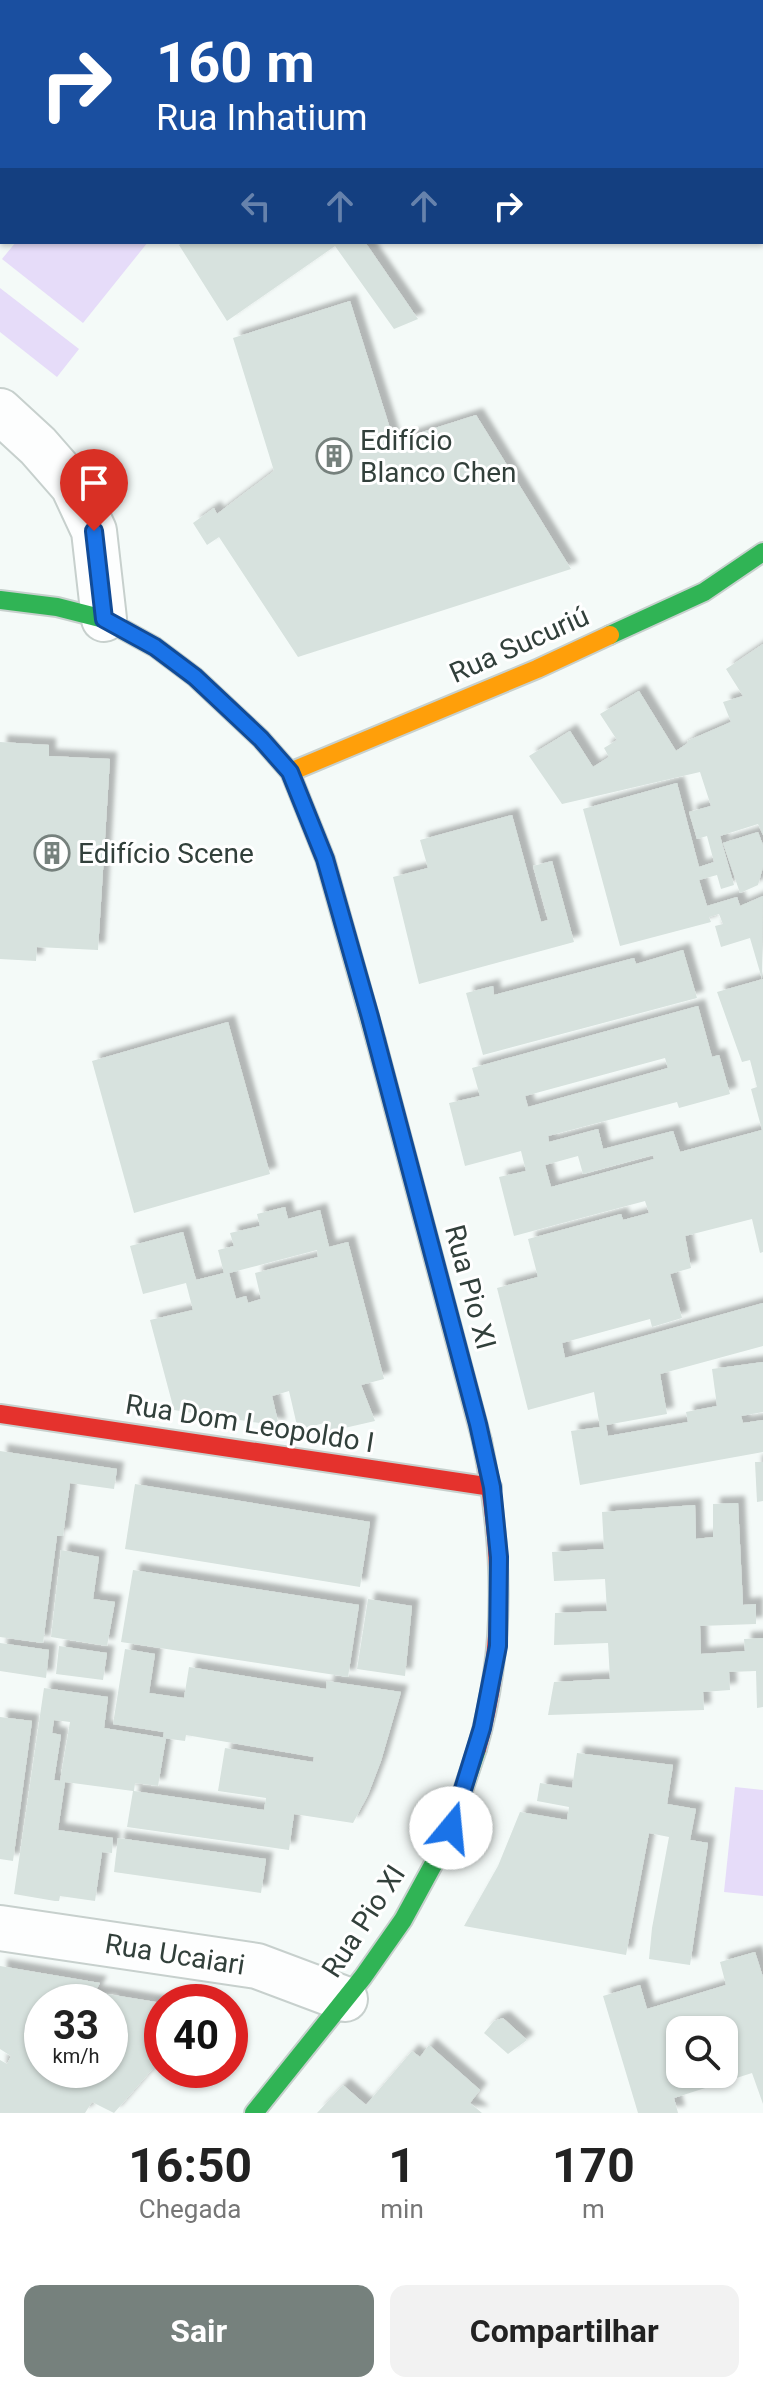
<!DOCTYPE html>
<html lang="pt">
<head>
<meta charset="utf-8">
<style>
  :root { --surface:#fff; --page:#f2f2f2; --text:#222; --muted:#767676; --accent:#76817d }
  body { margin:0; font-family:Roboto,sans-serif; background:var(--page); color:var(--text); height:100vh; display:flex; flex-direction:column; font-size:30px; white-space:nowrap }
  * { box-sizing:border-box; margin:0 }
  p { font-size:26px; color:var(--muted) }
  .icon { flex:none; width:44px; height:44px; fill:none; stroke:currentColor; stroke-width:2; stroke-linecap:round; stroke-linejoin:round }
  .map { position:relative; height:2113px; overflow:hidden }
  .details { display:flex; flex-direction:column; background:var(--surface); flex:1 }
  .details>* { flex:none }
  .banner { position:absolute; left:0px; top:0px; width:764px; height:244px; box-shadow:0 2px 6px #0004; background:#1a4fa0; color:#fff; overflow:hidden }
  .buttons { position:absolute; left:666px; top:2016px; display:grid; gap:16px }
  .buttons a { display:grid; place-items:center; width:72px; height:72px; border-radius:16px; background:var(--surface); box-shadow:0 2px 6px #0004; font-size:40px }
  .speed { position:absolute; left:24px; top:1984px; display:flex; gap:16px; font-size:40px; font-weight:700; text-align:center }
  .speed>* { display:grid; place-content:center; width:104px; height:104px; border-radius:50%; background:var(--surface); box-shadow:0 2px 6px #0004; line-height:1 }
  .speed small { font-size:20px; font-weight:400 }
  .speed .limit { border:12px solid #d22; background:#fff; color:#111 }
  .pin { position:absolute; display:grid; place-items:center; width:68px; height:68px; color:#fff; margin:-82px -34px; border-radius:50% 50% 50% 0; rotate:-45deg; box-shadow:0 0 8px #0007 }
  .pin .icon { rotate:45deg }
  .me { position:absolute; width:88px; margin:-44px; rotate:17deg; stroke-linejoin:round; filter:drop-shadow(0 0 6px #0008) }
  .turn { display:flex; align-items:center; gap:28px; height:168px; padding:0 24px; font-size:36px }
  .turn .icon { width:104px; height:104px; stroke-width:2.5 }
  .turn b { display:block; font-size:56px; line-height:68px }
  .lanes { display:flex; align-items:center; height:76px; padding:0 24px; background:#0003; justify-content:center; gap:40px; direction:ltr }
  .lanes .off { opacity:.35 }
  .eta { display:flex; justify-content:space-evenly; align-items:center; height:136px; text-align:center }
  .eta b { font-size:48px; font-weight:700; line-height:56px }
  .button { display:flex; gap:16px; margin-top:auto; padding:16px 24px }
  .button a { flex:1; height:92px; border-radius:16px; background:var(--accent); color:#fff; font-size:32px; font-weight:700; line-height:92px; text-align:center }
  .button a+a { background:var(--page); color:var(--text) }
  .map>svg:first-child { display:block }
</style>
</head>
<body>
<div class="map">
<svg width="763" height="2113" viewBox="0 0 763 2113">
  <defs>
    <filter id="shadow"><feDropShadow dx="7" dy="-7" stdDeviation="2" flood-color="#0004"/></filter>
  </defs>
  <rect width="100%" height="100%" fill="#f4faf8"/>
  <!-- green -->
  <g fill="#e6dcf9">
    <path d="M 16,242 L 148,242 L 83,323 L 2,259 Z"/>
    <path d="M 0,288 L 79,349 L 57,377 L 0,332 Z"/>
    <path d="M 735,1787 L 763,1790 L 763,1896 L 724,1892 Z"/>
  </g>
  <!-- building -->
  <g fill="#d7e2de" fill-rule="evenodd" filter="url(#shadow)">
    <path d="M 183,242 L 365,242 L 418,319 L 394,329 L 335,246 L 227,321 L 179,245 Z"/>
    <path d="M 350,301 L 394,441 L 476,415 L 571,569 L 298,657 L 219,537 L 207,545 L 193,523 L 214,508 L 217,514 L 274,471 L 233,338 Z"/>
    <path d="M 763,644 L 763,835 L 758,824 L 720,836 L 734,885 L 721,889 L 717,875 L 699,880 L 707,906 L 737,897 L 740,906 L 763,896 L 762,979 L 750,938 L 721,947 L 715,926 L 723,924 L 719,914 L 709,917 L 711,922 L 620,946 L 583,809 L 677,783 L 699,867 L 714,862 L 707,836 L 697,839 L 689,812 L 711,806 L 700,772 L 562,804 L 529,756 L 570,731 L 593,767 L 609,757 L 604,748 L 617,740 L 600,714 L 639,691 L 676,751 L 688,743 L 687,741 L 731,722 L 723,702 L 743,696 L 726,669 Z"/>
    <path d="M 0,742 L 49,745 L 49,756 L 110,759 L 98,950 L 37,947 L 36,961 L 0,959 Z"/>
    <path d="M 512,815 L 541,922 L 548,920 L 533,866 L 552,861 L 574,942 L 419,984 L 393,877 L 428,868 L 420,840 Z"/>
    <path d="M 758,832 L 763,845 L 763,867 L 758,885 L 740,893 L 723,843 Z"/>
    <path d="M 683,950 L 697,998 L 483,1055 L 466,993 L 493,986 L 494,995 L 634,958 L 636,964 Z"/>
    <path d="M 763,979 L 763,1252 L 760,1253 L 752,1219 L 685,1236 L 691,1268 L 670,1274 L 682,1318 L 652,1327 L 650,1319 L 562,1343 L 565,1358 L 763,1303 L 763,1346 L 660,1374 L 667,1414 L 606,1425 L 608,1436 L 688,1422 L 686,1412 L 717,1406 L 712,1369 L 763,1362 L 763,1412 L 741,1416 L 743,1423 L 763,1420 L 763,1452 L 580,1485 L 571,1431 L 600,1427 L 594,1392 L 528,1410 L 497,1288 L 538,1277 L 528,1239 L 621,1214 L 623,1220 L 649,1213 L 645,1201 L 514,1236 L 499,1177 L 526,1171 L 521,1151 L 465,1166 L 449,1103 L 480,1096 L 472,1068 L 698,1006 L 712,1057 L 719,1055 L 730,1094 L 679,1108 L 677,1102 L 548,1136 L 549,1142 L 598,1129 L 603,1149 L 673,1131 L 680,1152 L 762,1130 L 751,1089 L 757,1087 L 750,1060 L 742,1062 L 717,992 ZM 665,1058 L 668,1068 L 528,1107 L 525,1096 ZM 653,1155 L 654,1159 L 551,1187 L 545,1165 L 578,1156 L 583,1174 Z"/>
    <path d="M 228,1022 L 270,1174 L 134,1213 L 92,1061 Z"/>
    <path d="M 285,1207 L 288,1219 L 320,1210 L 329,1247 L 348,1242 L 384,1379 L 361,1385 L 375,1421 L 327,1432 L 324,1423 L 298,1430 L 289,1391 L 272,1396 L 279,1426 L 174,1410 L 150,1320 L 193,1310 L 186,1283 L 143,1294 L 130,1246 L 183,1232 L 196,1280 L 224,1273 L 218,1250 L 234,1246 L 230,1233 L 260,1226 L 257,1214 ZM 317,1250 L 318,1257 L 255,1273 L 261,1299 L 248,1303 L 246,1296 L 236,1299 L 229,1273 Z"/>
    <path d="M 0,1451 L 117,1469 L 114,1489 L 70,1483 L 63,1536 L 57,1536 L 43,1643 L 0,1637 Z"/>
    <path d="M 755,1462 L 763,1462 L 763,1501 L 757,1502 Z"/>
    <path d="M 135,1484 L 370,1522 L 360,1587 L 125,1549 Z"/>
    <path d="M 738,1503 L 743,1605 L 756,1604 L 756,1624 L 700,1626 L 701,1654 L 745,1651 L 744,1639 L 763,1638 L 763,1707 L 757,1708 L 756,1671 L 729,1672 L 730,1690 L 703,1692 L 704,1710 L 548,1715 L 554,1682 L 610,1679 L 608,1643 L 554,1645 L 555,1613 L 607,1611 L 605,1579 L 554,1581 L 552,1552 L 604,1549 L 602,1512 L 695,1505 L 696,1539 L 713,1537 L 713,1504 Z"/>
    <path d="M 61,1550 L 99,1557 L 93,1599 L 115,1602 L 107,1646 L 51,1637 Z"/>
    <path d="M 133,1570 L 359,1605 L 348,1677 L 121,1642 Z"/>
    <path d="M 368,1599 L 412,1606 L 405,1676 L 357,1669 Z"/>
    <path d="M 0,1643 L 49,1650 L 46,1678 L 0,1671 Z"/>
    <path d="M 59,1646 L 107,1653 L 103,1680 L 56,1674 Z"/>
    <path d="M 125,1649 L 155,1654 L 149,1693 L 184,1698 L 189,1667 L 326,1689 L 327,1681 L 401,1692 L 381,1761 L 368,1795 L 353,1823 L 294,1814 L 289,1850 L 127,1827 L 133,1791 L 65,1782 L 58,1830 L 113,1838 L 112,1853 L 102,1852 L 95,1901 L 60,1896 L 59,1901 L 55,1901 L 14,1894 L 44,1688 L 108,1697 L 104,1728 L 166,1738 L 158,1786 L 135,1783 L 134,1791 L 264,1810 L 266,1798 L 218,1791 L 225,1748 L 313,1762 L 314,1757 L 186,1735 L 185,1741 L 163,1738 L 164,1732 L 113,1724 ZM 54,1720 L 70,1722 L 60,1781 L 54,1780 L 61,1735 L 52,1733 Z"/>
    <path d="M 0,1717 L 32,1721 L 13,1861 L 0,1859 Z"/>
    <path d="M 577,1753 L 673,1765 L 667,1804 L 696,1809 L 690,1840 L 708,1843 L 690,1965 L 649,1959 L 652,1928 L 669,1837 L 649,1833 L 626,1955 L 464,1926 L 498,1866 L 520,1812 L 567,1820 L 569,1807 L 537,1801 L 540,1783 L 572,1788 Z"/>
    <path d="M 118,1838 L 266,1859 L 261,1893 L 114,1872 Z"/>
    <path d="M 755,1952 L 763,1977 L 763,2104 L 752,2073 L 674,2098 L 678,2113 L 638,2113 L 603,1996 L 640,1985 L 647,2009 L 726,1985 L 720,1962 ZM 680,2030 L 724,2030 L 724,2074 L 680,2074 Z"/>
    <path d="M 0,1966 L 100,1983 L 95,1992 L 162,2003 L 162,2058 L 114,2113 L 92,2102 L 85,2113 L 0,2113 L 0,2060 L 7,2064 L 11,2056 L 0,2049 ZM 42,2002 L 110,2002 L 110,2070 L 42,2070 Z"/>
    <path d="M 503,2018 L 527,2040 L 508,2054 L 484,2033 L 494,2021 Z"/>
    <path d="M 429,2045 L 480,2090 L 470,2103 L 482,2113 L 317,2113 L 343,2085 L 366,2105 L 412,2051 L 420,2057 Z"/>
  </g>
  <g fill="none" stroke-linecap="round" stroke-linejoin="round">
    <defs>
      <g id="street">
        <path d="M 0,411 L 38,446 L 73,486 L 94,531 L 104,619"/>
        <path d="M 0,1928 L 257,1966 L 345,1999"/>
      </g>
      <g id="fast">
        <path d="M 0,600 L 57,607 L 104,619 L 155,647 L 195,677 L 261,739 L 290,772 L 325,859 L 376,1041"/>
        <path d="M 610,635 L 704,592 L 763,552"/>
        <path d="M 254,2113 L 363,1977 L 403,1920 L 433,1865 L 452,1823 L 477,1749"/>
      </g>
      <g id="slow">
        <path d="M 290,772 L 537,669 L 610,635"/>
        <path d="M 376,1041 L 482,1441"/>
      </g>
      <g id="jam">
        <path d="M 0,1414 L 492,1487"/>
        <path d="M 477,1749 C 507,1645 503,1546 482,1441"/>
      </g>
    </defs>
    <!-- street casing -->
    <use href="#street" stroke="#c7d0cd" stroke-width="48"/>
    <!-- fast casing -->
    <use href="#fast" stroke="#c7d0cd" stroke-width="22"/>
    <!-- slow casing -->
    <use href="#slow" stroke="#c7d0cd" stroke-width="22"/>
    <!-- jam casing -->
    <use href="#jam" stroke="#c7d0cd" stroke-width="22"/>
    <!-- street -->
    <use href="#street" stroke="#fdfefe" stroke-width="44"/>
    <!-- fast -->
    <use href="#fast" stroke="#30b455" stroke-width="18"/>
    <!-- slow -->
    <use href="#slow" stroke="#ff9f0a" stroke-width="18"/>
    <!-- jam -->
    <use href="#jam" stroke="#e5322d" stroke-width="18"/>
  </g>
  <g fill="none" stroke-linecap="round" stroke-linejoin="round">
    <defs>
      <path id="route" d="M 94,531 L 104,619 L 155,647 L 195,677 L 261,739 L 290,772 L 325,859 L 370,1017 L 478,1424 L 492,1487 L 499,1557 L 498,1646 L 482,1728 L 451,1828"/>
    </defs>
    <!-- route casing -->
    <use href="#route" stroke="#114b97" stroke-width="20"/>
    <!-- route -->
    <use href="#route" stroke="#1a73e8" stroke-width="14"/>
  </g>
  <!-- icons -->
  <defs>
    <symbol id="building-ring" viewBox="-11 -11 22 22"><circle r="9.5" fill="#fff" stroke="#76817d" stroke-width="1.5"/><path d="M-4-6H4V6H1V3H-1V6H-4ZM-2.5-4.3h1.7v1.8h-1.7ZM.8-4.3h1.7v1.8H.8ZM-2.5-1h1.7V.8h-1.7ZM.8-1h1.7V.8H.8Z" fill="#76817d"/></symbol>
  </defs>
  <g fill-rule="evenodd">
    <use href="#building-ring" x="314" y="436" width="40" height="40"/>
    <use href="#building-ring" x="32" y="833" width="40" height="40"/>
  </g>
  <g text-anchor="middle" stroke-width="6" stroke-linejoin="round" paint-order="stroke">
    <!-- poi labels -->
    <g font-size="28" fill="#32403b" stroke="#fff" text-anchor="start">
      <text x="360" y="450">Edifício<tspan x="360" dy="32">Blanco Chen</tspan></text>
      <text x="78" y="863">Edifício Scene</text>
    </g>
    <!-- street labels -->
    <g font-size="28" fill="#32403b" stroke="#fff">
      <text transform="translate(519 644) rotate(-24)" y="10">Rua Sucuriú</text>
      <text transform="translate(471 1287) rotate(75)" y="10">Rua Pio XI</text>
      <text transform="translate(250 1423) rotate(9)" y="10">Rua Dom Leopoldo I</text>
      <text transform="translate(363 1921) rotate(-57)" y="10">Rua Pio XI</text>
      <text transform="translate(175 1954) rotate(9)" y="10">Rua Ucaiari</text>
    </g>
  </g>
</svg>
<div class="buttons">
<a><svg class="icon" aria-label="search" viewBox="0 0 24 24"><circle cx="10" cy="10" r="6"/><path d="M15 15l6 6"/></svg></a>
</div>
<div class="speed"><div>33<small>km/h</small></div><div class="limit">40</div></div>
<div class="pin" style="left:94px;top:531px;background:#d93025"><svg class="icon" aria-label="arrive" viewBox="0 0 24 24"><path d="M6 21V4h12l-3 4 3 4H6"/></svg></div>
<svg class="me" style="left:451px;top:1828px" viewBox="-20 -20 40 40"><circle r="19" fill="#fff"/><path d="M0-13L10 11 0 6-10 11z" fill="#1a73e8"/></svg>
<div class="banner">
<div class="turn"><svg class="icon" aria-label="right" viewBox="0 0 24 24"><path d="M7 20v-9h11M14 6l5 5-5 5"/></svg><div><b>160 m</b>Rua Inhatium</div></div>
<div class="lanes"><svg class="icon off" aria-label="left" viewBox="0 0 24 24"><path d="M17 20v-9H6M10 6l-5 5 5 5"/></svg><svg class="icon off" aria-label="ahead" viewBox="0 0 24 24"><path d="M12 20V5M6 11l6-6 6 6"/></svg><svg class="icon off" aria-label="ahead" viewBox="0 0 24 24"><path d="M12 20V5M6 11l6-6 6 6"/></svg><svg class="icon" aria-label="right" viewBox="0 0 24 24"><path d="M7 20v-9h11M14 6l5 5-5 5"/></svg></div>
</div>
</div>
<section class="details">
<div class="eta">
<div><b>16:50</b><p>Chegada</p></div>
<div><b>1</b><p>min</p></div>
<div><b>170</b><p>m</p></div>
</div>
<div class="button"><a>Sair</a><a>Compartilhar</a></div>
</section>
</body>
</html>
